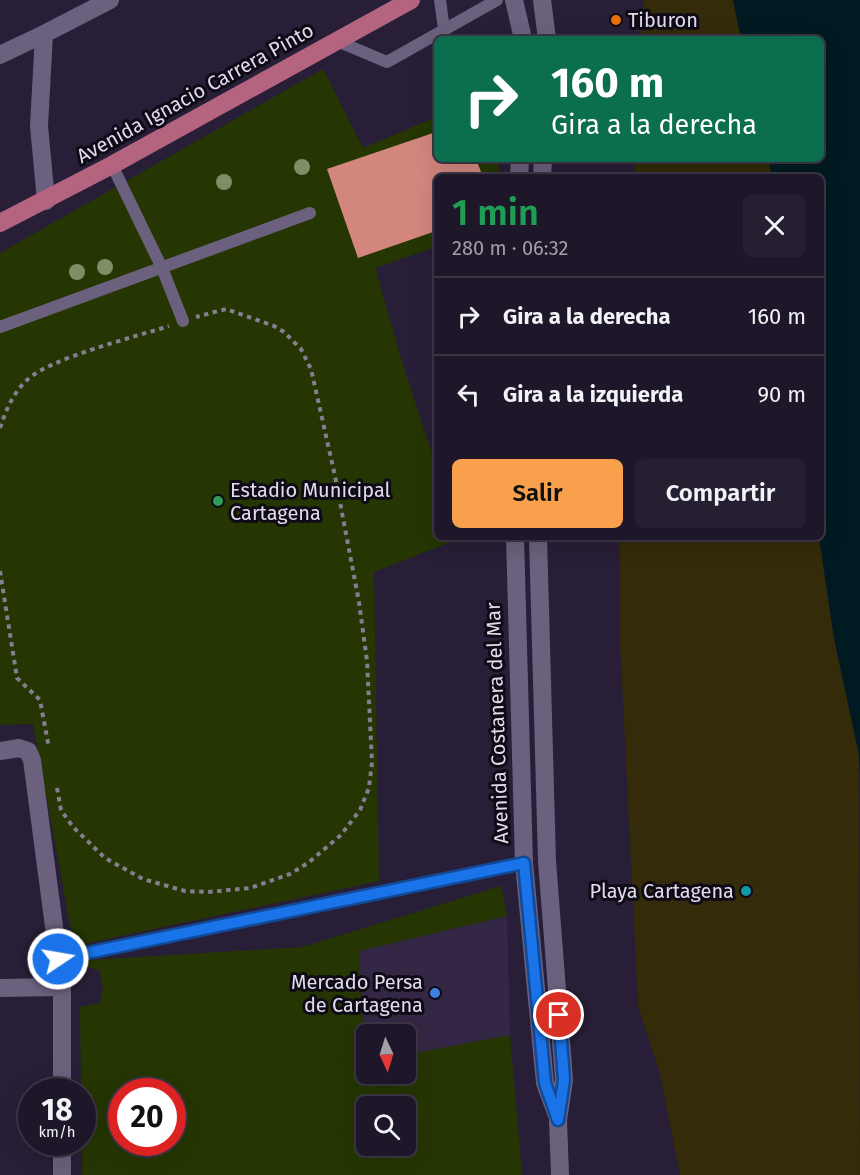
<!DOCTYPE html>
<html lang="es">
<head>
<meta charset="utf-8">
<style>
  :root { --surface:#1e1629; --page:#261f31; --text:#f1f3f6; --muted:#a19fa8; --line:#3c3546; --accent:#f9a04c }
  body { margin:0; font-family:"Fira Sans",sans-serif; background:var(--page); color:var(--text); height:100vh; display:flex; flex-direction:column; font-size:22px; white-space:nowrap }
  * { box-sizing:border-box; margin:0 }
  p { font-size:20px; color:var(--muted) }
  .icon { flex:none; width:33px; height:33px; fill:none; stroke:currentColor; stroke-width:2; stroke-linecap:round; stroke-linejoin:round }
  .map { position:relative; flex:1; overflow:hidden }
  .side { position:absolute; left:434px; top:174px; width:390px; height:366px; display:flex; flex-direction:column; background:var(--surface); border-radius:9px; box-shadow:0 6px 24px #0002,0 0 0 2px var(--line) }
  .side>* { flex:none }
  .top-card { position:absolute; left:434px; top:36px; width:390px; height:126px; border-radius:9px; box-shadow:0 6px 24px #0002,0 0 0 2px var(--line); background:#0b6e4f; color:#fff; overflow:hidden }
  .needle { width:39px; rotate:176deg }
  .buttons { position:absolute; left:356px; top:1024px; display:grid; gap:12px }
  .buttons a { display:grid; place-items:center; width:60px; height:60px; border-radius:9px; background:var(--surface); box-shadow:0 6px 24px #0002,0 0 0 2px var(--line); font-size:30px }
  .speed { position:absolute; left:18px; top:1078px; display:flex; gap:12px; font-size:30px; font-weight:700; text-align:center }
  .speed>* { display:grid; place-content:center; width:78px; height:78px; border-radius:50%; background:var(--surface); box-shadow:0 6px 24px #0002,0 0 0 2px var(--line); line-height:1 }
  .speed small { font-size:15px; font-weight:400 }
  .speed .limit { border:9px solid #d22; background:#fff; color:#111 }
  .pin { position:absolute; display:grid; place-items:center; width:51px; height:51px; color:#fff; margin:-26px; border:3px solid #fff; border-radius:50%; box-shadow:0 2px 6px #0007 }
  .me { position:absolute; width:66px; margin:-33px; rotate:78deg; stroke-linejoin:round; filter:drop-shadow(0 0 4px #0008) }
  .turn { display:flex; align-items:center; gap:21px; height:126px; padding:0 18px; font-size:27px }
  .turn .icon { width:78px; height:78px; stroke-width:2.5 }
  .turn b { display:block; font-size:42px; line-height:51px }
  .round { display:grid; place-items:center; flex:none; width:63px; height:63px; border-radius:9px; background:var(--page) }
  .summary { display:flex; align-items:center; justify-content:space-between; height:102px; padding:0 18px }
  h1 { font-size:36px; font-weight:600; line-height:45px; color:#1e9e55 }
  .primary-button { display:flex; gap:12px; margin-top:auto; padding:12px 18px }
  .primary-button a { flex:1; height:69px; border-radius:9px; background:var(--accent); color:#111; font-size:24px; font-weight:600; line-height:69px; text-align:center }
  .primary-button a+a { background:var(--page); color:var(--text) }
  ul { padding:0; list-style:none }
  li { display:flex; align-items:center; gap:18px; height:78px; padding:0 18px; border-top:2px solid var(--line) }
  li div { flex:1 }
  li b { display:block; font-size:22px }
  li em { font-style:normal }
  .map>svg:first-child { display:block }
</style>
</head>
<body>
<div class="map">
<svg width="860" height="1175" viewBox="0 0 860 1175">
  <rect width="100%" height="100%" fill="#281e37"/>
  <!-- built -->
  <path fill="#342745" d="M 507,916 L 510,1035 L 405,1055 L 405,1035 L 366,1035 L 365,1063 L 359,951 Z"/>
  <!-- green -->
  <g fill="#253602" fill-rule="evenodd">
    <path d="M 323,69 L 363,148 L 436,117 L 436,159 L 498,159 L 499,177 L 436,177 L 436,247 L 375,268 L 401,359 L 436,466 L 436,537 L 461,538 L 374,572 L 379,881 L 74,946 L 33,724 L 0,725 L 0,253 Z"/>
    <path d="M 501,886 L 507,916 L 359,951 L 366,1074 L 405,1074 L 405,1055 L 510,1035 L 522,1175 L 82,1175 L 80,1007 L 100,1003 L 103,986 L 99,970 L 83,967 L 90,960 L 302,947 ZM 122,1092 L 172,1092 L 172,1143 L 122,1143 ZM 366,1107 L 405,1107 L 405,1146 L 366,1146 Z"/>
  </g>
  <!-- sand -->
  <g fill="#332b0a">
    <path d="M 644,0 L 733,0 L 741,39 L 641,39 Z"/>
    <path d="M 634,159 L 768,159 L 772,177 L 634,177 Z"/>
    <path d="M 620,537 L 819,537 L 834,638 L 859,755 L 860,1175 L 680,1175 L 659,1071 L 638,1006 L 620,642 Z"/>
  </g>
  <!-- water -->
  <path fill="#001a21" d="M 733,0 L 860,0 L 860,776 L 859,755 L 834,638 L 819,537 L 820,537 L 820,177 L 772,177 L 768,159 L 820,159 L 820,39 L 741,39 Z"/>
  <!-- building -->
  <path fill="#d2867e" d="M 436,132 L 436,159 L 476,159 L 483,177 L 436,177 L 436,231 L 358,258 L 327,169 Z"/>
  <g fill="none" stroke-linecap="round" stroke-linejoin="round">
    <!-- path -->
    <g stroke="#857d92" stroke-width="4" stroke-dasharray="4.5 4.5" stroke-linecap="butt">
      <path d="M 0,428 C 6,410 13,393 27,380 C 50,358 135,337 169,326"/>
      <path d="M 0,571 L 17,678 L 40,700 L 49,748"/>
      <path d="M 57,788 L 61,810 L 73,827 L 105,858 L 143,879 L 185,891 L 208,892 L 250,888 L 290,874 L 308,863 L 341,835 L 360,810 L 369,788 L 372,762 L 367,661 L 359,602 L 335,476 L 311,369 L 301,349 L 284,332 L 274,326 L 226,309 L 196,317"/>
    </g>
    <!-- lane -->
    <g stroke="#6b607d" stroke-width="12">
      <path d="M 440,0 L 444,29"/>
      <path d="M 337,41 L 387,62 L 497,0"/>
      <path d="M 112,165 L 162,268 L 183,321"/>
      <path d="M 0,327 L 310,213"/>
      <path d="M 58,959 L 524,863"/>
    </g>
    <!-- street -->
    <g stroke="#6b607d" stroke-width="18">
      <path d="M 0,55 L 44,34"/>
      <path d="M 0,751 L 19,748 L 28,751 L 32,760 L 62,987 L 62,1092"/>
      <path d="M 0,988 L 62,987"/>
      <path d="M 62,1143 L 62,1175"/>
    </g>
    <!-- secondary -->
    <g stroke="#6b607d" stroke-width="18">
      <path d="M 514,0 L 523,39"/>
      <path d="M 542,0 L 547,39"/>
      <path d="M 519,177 L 520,159"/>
      <path d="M 542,177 L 543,159"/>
      <path d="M 46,201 L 39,126 L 44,34 L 110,0"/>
      <path d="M 515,537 L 524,863 L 545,1083 L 557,1115"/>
      <path d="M 538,537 L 547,861 L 564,1080 L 558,1120 L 560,1175"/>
    </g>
    <!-- primary -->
    <path stroke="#b4647e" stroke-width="18" d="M 0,223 L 112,165 L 411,0"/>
  </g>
  <!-- trees -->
  <g fill="#7e8f67">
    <circle cx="302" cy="167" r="8"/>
    <circle cx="224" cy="182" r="8"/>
    <circle cx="105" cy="267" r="8"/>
    <circle cx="77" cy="272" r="8"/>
  </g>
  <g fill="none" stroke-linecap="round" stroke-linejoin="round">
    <defs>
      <path id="route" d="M 58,959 L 524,863 L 545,1083 L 558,1120 L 564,1080 L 559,1015"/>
    </defs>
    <!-- route casing -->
    <use href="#route" stroke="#114b97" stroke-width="15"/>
    <!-- route -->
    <use href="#route" stroke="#1a73e8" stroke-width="10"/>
  </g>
  <!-- markers -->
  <circle fill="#e8710a" stroke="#0f0b16" stroke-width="2" cx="616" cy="20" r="6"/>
  <circle fill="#2e9e5b" stroke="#0f0b16" stroke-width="2" cx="218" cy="501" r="6"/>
  <circle fill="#0f9aa8" stroke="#0f0b16" stroke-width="2" cx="746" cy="891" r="6"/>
  <circle fill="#3f7fe0" stroke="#0f0b16" stroke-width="2" cx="435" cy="993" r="6"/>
  <g text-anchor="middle" stroke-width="6" stroke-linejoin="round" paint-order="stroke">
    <!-- poi labels -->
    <g font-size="20" fill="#e1dbec" stroke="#0f0b16" text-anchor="start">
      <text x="628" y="27">Tiburon</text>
      <text x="230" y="497">Estadio Municipal<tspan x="230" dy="23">Cartagena</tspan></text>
      <text x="734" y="898" text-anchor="end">Playa Cartagena</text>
      <text x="423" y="989" text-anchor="end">Mercado Persa<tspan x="423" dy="23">de Cartagena</tspan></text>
    </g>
    <!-- street labels -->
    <g font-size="20" fill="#e1dbec" stroke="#0f0b16">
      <text transform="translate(195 93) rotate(-29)" y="7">Avenida Ignacio Carrera Pinto</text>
      <text transform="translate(497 723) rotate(-92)" y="7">Avenida Costanera del Mar</text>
    </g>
  </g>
</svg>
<div class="buttons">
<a><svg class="needle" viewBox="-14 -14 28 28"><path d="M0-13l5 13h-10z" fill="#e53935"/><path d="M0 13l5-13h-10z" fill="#a19fa8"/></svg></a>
<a><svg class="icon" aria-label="search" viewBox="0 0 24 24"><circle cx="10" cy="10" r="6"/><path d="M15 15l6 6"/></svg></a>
</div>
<div class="speed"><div>18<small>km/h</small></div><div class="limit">20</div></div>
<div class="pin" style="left:559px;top:1015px;background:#d93025"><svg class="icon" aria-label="arrive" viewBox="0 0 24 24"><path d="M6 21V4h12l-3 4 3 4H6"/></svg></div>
<svg class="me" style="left:58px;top:959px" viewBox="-20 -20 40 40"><circle r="17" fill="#1a73e8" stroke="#fff" stroke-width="3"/><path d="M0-11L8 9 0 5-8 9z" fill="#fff"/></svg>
<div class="top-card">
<div class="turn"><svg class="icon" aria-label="right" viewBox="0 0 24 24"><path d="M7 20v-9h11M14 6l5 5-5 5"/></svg><div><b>160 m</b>Gira a la derecha</div></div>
</div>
<section class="side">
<div class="summary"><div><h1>1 min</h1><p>280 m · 06:32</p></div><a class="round"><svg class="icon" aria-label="close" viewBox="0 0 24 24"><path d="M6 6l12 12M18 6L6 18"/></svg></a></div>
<ul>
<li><svg class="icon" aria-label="right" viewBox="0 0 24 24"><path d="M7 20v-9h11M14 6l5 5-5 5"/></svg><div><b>Gira a la derecha</b></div><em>160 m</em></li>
<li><svg class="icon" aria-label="left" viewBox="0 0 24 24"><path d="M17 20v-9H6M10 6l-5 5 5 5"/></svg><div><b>Gira a la izquierda</b></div><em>90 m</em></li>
</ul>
<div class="primary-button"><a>Salir</a><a>Compartir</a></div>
</section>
</div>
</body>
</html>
